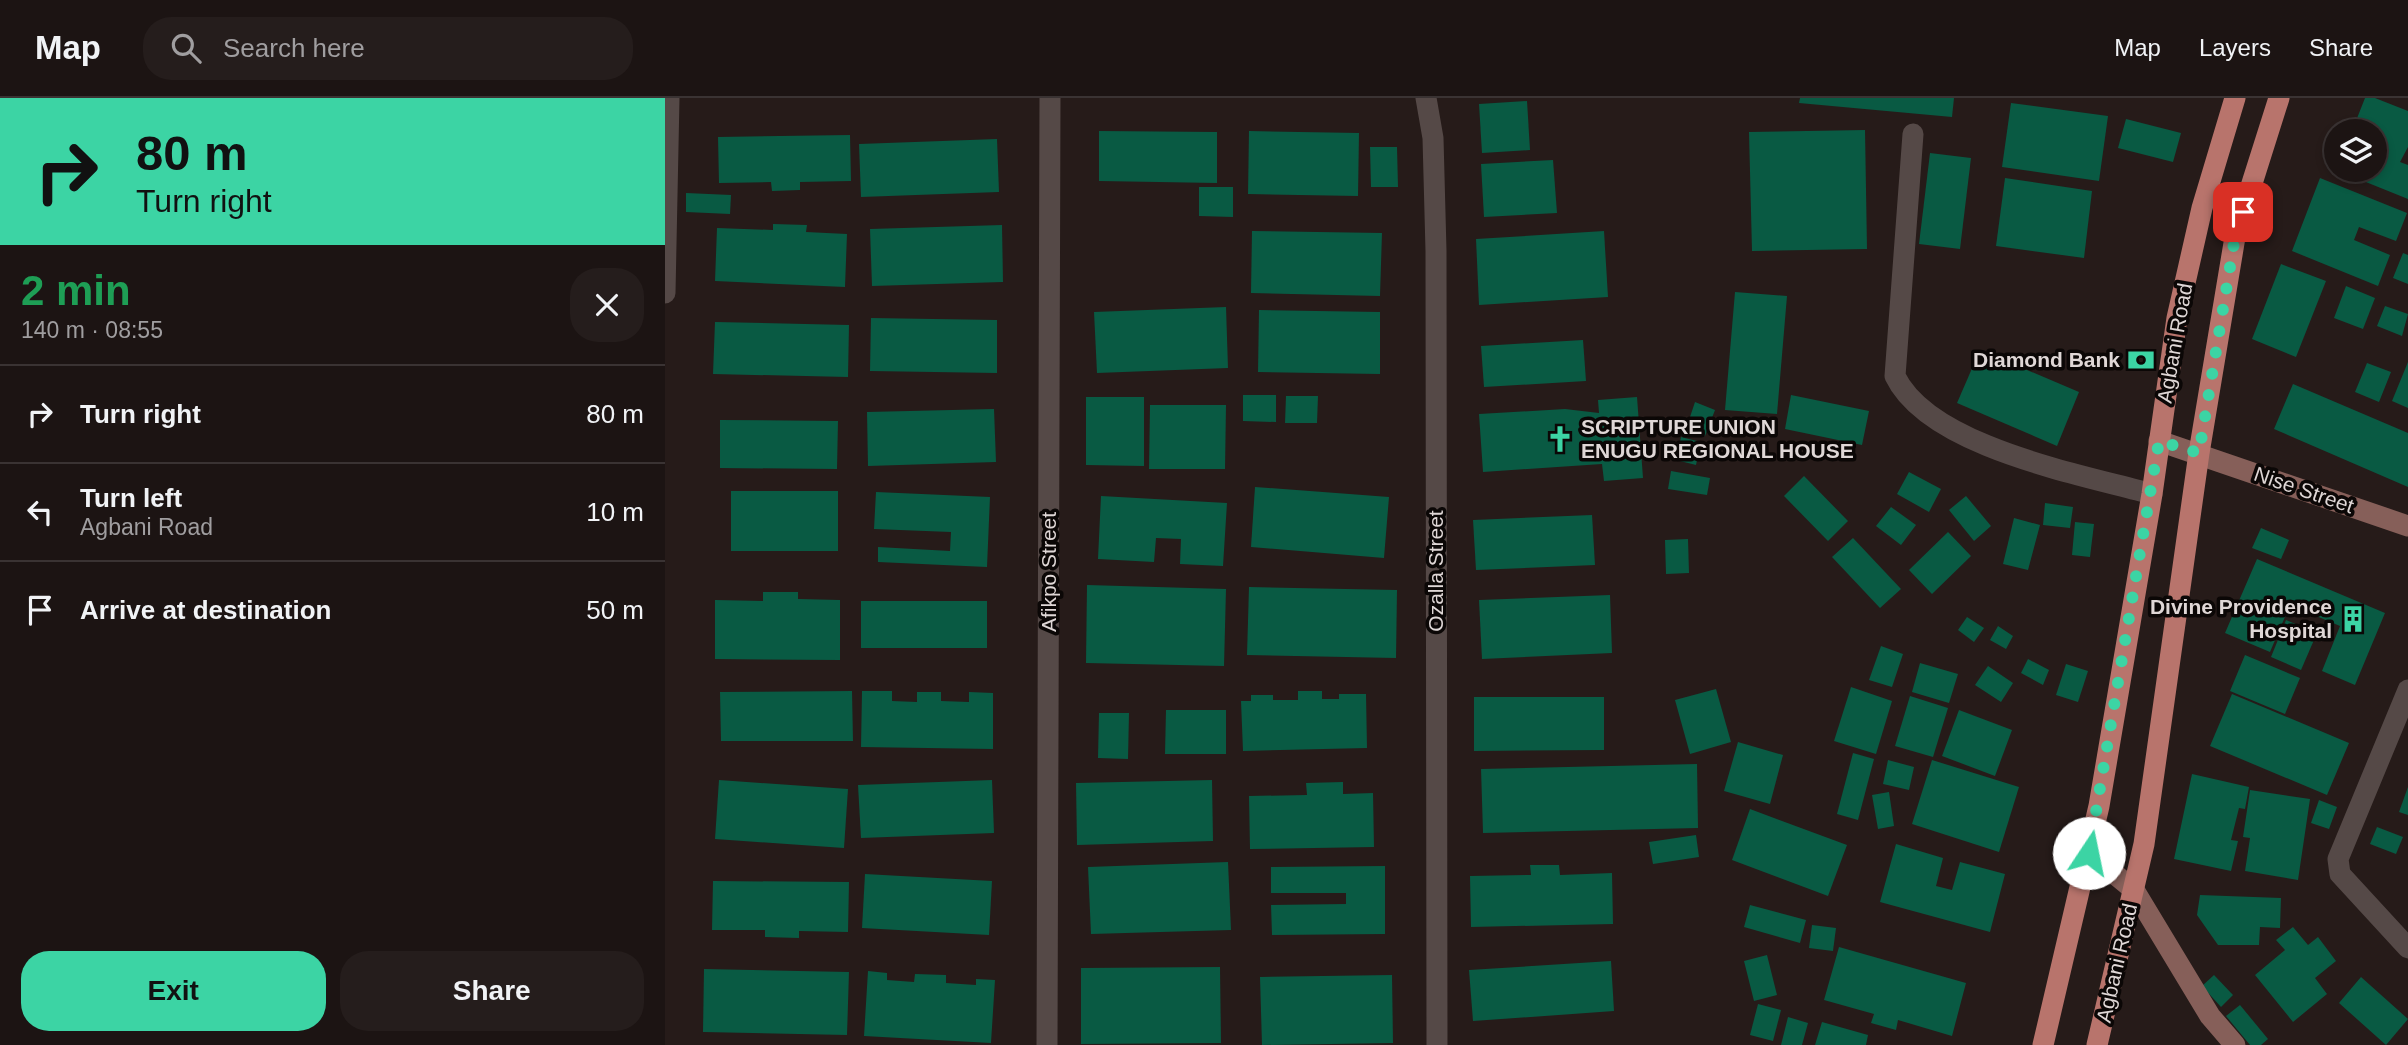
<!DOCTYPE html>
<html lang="en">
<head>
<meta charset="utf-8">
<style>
  :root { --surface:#1c1413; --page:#251d1c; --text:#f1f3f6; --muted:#a09ea0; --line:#3a3333; --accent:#3cd4a4 }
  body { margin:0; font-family:Helvetica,sans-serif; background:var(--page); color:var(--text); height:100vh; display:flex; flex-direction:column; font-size:26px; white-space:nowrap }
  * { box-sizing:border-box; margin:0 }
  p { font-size:23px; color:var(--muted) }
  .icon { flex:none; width:38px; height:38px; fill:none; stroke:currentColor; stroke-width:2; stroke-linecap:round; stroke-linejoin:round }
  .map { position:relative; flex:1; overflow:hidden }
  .side { display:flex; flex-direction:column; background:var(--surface); width:665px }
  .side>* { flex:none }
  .hud { background:#3cd4a4; color:#111; overflow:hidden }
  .buttons { position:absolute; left:1659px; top:21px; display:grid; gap:14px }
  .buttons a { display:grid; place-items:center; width:63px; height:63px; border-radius:50%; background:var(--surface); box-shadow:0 4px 10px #0003,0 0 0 2px var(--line); font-size:35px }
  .pin { position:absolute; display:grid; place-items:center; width:60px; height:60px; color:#fff; margin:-30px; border-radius:14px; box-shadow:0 4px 10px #0006 }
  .me { position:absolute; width:77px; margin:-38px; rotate:11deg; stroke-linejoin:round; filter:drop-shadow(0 0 5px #0008) }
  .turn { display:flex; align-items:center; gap:24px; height:147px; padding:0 21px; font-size:32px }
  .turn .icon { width:91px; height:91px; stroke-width:2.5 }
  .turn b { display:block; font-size:49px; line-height:60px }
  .round { display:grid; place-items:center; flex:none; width:74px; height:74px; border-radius:28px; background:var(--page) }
  .headline { display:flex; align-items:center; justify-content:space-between; height:119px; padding:0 21px }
  h1 { font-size:42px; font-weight:600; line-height:52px; color:#1e9e55 }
  .cta { display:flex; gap:14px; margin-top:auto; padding:14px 21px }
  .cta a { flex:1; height:80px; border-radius:28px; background:var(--accent); color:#111; font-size:28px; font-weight:600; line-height:80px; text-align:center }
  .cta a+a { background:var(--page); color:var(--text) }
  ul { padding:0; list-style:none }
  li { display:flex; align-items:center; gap:21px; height:98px; padding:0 21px; border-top:2px solid var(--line) }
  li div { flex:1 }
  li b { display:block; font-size:26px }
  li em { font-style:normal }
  header { display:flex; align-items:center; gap:42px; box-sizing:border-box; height:98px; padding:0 35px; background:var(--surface); border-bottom:2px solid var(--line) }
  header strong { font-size:33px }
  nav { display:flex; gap:38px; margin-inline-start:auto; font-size:24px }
  .search { width:490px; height:63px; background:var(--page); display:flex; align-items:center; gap:18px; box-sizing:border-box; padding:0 24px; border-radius:28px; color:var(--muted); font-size:26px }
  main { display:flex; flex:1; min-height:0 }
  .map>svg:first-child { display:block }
</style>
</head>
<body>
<header>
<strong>Map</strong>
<div class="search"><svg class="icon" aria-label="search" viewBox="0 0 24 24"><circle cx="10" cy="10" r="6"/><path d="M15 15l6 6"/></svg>Search here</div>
<nav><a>Map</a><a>Layers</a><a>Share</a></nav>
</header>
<main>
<section class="side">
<div class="hud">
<div class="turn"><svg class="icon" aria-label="right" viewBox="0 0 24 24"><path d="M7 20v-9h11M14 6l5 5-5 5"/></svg><div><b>80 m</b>Turn right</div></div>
</div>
<div class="headline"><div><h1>2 min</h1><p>140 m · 08:55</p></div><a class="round"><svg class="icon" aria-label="close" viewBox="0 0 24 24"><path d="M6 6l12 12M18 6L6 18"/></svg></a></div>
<ul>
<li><svg class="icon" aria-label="right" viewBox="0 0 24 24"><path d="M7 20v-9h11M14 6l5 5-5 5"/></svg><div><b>Turn right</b></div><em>80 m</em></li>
<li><svg class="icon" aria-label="left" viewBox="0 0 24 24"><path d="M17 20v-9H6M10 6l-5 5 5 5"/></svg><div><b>Turn left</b><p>Agbani Road</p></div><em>10 m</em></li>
<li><svg class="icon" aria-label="arrive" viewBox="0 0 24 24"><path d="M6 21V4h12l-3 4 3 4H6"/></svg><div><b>Arrive at destination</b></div><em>50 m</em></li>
</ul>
<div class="cta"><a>Exit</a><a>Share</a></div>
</section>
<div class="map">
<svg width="1743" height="947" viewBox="0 0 1743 947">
  <rect width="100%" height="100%" fill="#261b19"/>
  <!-- building -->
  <g fill="#095a43">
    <path d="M 1135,0 L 1289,0 L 1287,19 L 1134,5 Z"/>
    <path d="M 1700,0 L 1710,0 L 1743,13 L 1743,49 L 1735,64 L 1743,67 L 1743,101 L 1671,72 L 1710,72 L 1710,33 L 1687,33 Z"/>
    <path d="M 862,3 L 865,52 L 817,55 L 814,6 Z"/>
    <path d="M 1346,5 L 1443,18 L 1434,83 L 1337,69 Z"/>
    <path d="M 1461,21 L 1516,35 L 1508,64 L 1453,50 Z"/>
    <path d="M 1200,32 L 1202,151 L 1087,153 L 1084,34 Z"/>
    <path d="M 434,33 L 552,34 L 552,85 L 434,83 Z"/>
    <path d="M 584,33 L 694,35 L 693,98 L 583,96 Z"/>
    <path d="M 185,37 L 186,83 L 135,84 L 135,92 L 107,93 L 106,84 L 54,85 L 53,39 Z"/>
    <path d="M 332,41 L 334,94 L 196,99 L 194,46 Z"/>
    <path d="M 705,49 L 732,49 L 733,89 L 706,89 Z"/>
    <path d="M 1265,55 L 1306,60 L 1295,151 L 1254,146 Z"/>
    <path d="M 888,62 L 892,115 L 819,119 L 816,66 Z"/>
    <path d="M 1340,80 L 1427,93 L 1419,160 L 1331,148 Z"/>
    <path d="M 1655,80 L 1742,115 L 1731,143 L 1694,129 L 1689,142 L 1725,157 L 1713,188 L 1627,153 Z"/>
    <path d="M 534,89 L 568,89 L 568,119 L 534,118 Z"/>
    <path d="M 21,95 L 66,97 L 65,116 L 21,114 Z"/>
    <path d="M 108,126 L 142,127 L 141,134 L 182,136 L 180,189 L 50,183 L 52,130 L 108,132 Z"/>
    <path d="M 337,127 L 338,184 L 207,188 L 205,131 Z"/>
    <path d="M 587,133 L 717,135 L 715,198 L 586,195 Z"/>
    <path d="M 939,133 L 943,199 L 814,207 L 811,141 Z"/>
    <path d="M 1738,155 L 1743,157 L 1743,186 L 1728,180 Z"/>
    <path d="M 1616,166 L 1661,183 L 1631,259 L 1587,241 Z"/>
    <path d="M 1681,188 L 1710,200 L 1698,231 L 1669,220 Z"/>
    <path d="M 1070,194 L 1122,198 L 1112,316 L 1060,312 Z"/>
    <path d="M 1720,208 L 1743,216 L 1737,238 L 1712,228 Z"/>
    <path d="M 561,209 L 563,270 L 432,275 L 429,214 Z"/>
    <path d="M 594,212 L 715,214 L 715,276 L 593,274 Z"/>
    <path d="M 206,220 L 332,222 L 332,275 L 205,273 Z"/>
    <path d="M 50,224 L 184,227 L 183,279 L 48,276 Z"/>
    <path d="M 918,242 L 921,283 L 819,289 L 816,248 Z"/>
    <path d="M 1315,252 L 1414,294 L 1392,348 L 1292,305 Z"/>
    <path d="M 1743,264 L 1743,310 L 1727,303 Z"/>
    <path d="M 1702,265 L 1726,274 L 1714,304 L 1690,294 Z"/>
    <path d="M 1628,286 L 1743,335 L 1743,389 L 1609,331 Z"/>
    <path d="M 578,297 L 611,297 L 611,324 L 578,323 Z"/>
    <path d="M 1126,297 L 1204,313 L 1197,347 L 1120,331 Z"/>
    <path d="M 621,298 L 653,298 L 652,325 L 620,325 Z"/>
    <path d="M 421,299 L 479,299 L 479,368 L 421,367 Z"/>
    <path d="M 972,299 L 978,380 L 939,383 L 937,366 L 818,374 L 814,316 L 900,311 L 934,315 L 933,302 Z"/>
    <path d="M 1030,304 L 1050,312 L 1040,338 L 1021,331 Z"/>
    <path d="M 485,307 L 561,307 L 560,371 L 484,371 Z"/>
    <path d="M 329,311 L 331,364 L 203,368 L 202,314 Z"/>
    <path d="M 55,322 L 173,323 L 172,371 L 55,370 Z"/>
    <path d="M 1016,339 L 1036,344 L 1031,367 L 1011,362 Z"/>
    <path d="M 1006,373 L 1045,380 L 1042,397 L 1003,391 Z"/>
    <path d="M 1244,374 L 1276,391 L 1264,414 L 1232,396 Z"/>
    <path d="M 1139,378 L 1183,423 L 1163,443 L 1119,398 Z"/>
    <path d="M 590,389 L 724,399 L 719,460 L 586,449 Z"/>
    <rect x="66" y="393" width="107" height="60"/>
    <path d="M 211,394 L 325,399 L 322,469 L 213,464 L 213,449 L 285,453 L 286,434 L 209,431 Z"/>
    <path d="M 436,398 L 562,405 L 558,468 L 515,466 L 516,441 L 491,440 L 489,464 L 433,461 Z"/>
    <path d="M 1301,398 L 1326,428 L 1309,443 L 1284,412 Z"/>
    <path d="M 1380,405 L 1408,409 L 1405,430 L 1378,427 Z"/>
    <path d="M 1226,409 L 1251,427 L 1236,447 L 1211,428 Z"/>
    <path d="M 927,417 L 930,467 L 811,472 L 808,422 Z"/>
    <path d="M 1349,420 L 1375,427 L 1363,472 L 1338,466 Z"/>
    <path d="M 1410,424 L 1429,426 L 1425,459 L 1407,457 Z"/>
    <path d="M 1596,430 L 1624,442 L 1616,461 L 1587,450 Z"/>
    <path d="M 1283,434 L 1306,458 L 1267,496 L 1244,472 Z"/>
    <path d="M 1188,440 L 1236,491 L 1215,510 L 1167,459 Z"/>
    <path d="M 1023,441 L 1024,475 L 1001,476 L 1000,442 Z"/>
    <path d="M 1592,461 L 1720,515 L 1690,587 L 1657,573 L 1675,528 L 1625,507 L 1605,554 L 1560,535 Z"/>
    <path d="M 422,487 L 561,491 L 559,568 L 421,565 Z"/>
    <path d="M 584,489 L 732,492 L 731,560 L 582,557 Z"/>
    <path d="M 98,494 L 133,494 L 133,501 L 175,502 L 175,562 L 50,561 L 50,502 L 98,503 Z"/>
    <path d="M 945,497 L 947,555 L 817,561 L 814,502 Z"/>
    <rect x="196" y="503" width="126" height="47"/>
    <path d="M 1302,519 L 1319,530 L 1309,544 L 1293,532 Z"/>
    <path d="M 1621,522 L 1652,535 L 1636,572 L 1606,559 Z"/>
    <path d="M 1333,528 L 1348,538 L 1341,551 L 1325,542 Z"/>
    <path d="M 1216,548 L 1238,556 L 1227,589 L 1204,582 Z"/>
    <path d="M 1580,557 L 1635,580 L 1620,616 L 1565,593 Z"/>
    <path d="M 1363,561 L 1384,572 L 1378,587 L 1356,575 Z"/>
    <path d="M 1255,565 L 1293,576 L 1284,605 L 1247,594 Z"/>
    <path d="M 1401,566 L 1423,573 L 1413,604 L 1391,597 Z"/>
    <path d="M 1323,568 L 1348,585 L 1336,604 L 1310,587 Z"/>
    <path d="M 1186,589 L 1227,603 L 1211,656 L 1169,643 Z"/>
    <path d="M 1051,591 L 1066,644 L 1025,656 L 1010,602 Z"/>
    <path d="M 187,593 L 188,643 L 56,643 L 55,594 Z"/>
    <path d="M 197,593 L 227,593 L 227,603 L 252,604 L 252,594 L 276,594 L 276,603 L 304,604 L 304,594 L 328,595 L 328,651 L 196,649 Z"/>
    <path d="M 633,593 L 657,593 L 657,601 L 674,601 L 674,596 L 701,596 L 702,650 L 578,653 L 576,603 L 586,603 L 586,597 L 608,597 L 608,602 L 633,602 Z"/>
    <path d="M 1567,596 L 1684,645 L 1662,697 L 1545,648 Z"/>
    <path d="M 1245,598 L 1283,610 L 1268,659 L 1230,648 Z"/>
    <path d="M 809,599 L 939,599 L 939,652 L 809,653 Z"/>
    <path d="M 501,612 L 561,612 L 561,656 L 500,656 Z"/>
    <path d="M 1294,612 L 1347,632 L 1330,678 L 1277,658 Z"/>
    <path d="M 434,615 L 464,615 L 463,661 L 433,660 Z"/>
    <path d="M 1073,644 L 1118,657 L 1105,706 L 1059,693 Z"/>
    <path d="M 1188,655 L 1209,661 L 1193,722 L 1172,716 Z"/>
    <path d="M 1223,662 L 1249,669 L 1244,692 L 1218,686 Z"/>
    <path d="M 1267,662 L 1354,689 L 1334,754 L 1247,726 Z"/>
    <path d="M 1032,666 L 1033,730 L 818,735 L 816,671 Z"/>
    <path d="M 1527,676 L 1584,689 L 1580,711 L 1574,710 L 1566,742 L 1573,743 L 1566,773 L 1509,761 Z"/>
    <path d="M 54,682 L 183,691 L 179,750 L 50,741 Z"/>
    <path d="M 327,682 L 329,735 L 196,740 L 193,687 Z"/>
    <path d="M 547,682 L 548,743 L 412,747 L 411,685 Z"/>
    <path d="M 678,684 L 678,696 L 708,695 L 709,749 L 585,751 L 584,698 L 642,697 L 641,685 Z"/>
    <path d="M 1743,689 L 1743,717 L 1734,714 Z"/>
    <path d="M 1585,692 L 1645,701 L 1633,782 L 1580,773 L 1585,740 L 1578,739 Z"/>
    <path d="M 1224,694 L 1229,728 L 1213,731 L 1207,697 Z"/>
    <path d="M 1654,702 L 1672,709 L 1664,731 L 1646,725 Z"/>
    <path d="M 1085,711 L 1182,747 L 1163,798 L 1067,762 Z"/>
    <path d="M 1712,729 L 1738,739 L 1731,756 L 1705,746 Z"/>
    <path d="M 1031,737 L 1034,759 L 988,766 L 984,744 Z"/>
    <path d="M 1231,746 L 1278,760 L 1271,788 L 1287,792 L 1295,764 L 1340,776 L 1325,834 L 1215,804 Z"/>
    <path d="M 563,764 L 566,832 L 426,836 L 423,769 Z"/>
    <path d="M 865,767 L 894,767 L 895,777 L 947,775 L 948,826 L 806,829 L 805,778 L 866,777 Z"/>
    <path d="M 720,768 L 720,836 L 607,837 L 606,807 L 681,806 L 681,795 L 606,795 L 606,769 Z"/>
    <path d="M 200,776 L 327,783 L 324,837 L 197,830 Z"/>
    <path d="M 48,783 L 184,784 L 183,834 L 134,833 L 134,840 L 100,839 L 100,832 L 47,832 Z"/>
    <path d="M 1535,797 L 1616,800 L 1615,830 L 1595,829 L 1594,847 L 1553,847 L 1532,817 Z"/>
    <path d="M 1085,807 L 1141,822 L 1135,845 L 1079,829 Z"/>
    <path d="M 1147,827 L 1171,830 L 1168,853 L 1144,850 Z"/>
    <path d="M 1628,829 L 1643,847 L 1653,839 L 1671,863 L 1650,880 L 1662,896 L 1628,924 L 1590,877 L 1620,852 L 1611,842 Z"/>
    <path d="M 1174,849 L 1301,885 L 1287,938 L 1233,922 L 1231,932 L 1206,925 L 1209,916 L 1159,902 Z"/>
    <path d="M 1102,857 L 1112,897 L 1089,903 L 1079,863 Z"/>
    <path d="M 946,863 L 949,913 L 808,923 L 804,872 Z"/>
    <path d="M 555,869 L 556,945 L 416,946 L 416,870 Z"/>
    <path d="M 39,871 L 184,874 L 182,937 L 38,934 Z"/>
    <path d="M 203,873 L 222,875 L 222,882 L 249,884 L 250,876 L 281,877 L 281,885 L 311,887 L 311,881 L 330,882 L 326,945 L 199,938 Z"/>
    <path d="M 727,877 L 728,945 L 597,947 L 595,879 Z"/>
    <path d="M 1549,877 L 1568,897 L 1556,909 L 1537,888 Z"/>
    <path d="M 1696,879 L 1743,921 L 1721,947 L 1674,905 Z"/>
    <path d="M 1093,906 L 1116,912 L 1108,943 L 1085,937 Z"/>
    <path d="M 1575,907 L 1603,941 L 1596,947 L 1585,947 L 1561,918 Z"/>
    <path d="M 1123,919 L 1143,925 L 1137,947 L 1116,947 Z"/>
    <path d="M 1157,924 L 1203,937 L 1201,947 L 1150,947 Z"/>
  </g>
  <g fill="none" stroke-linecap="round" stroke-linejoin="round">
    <!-- street -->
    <g stroke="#554947" stroke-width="21">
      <path d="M 761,0 L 768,40 L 771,153 L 772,947"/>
      <path d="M 1248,36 L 1230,278 C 1264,349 1415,376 1487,396"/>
      <path d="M 0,195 L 4,0"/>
      <path d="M 1743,592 L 1673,761 L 1675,776 L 1743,850"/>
      <path d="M 382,947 L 385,0"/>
    </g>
    <!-- secondary -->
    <g stroke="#865f59" stroke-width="21">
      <path d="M 1494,343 L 1743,428"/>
      <path d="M 1424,755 L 1469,792 L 1545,918 L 1570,947"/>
    </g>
    <!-- primary -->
    <g stroke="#b8746c" stroke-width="21">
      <path d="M 1378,947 L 1434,708 L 1487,396 L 1512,220 L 1537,110 L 1570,0"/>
      <path d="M 1432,947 L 1479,746 L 1534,355 L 1570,139 L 1614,0"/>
    </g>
  </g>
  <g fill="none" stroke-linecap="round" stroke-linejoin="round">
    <!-- route -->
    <path stroke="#3cd4a4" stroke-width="12" stroke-dasharray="0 21.6" d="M 1424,755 L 1494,343 L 1534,355 L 1570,139 L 1578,114"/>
  </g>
  <!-- icons -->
  <defs>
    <symbol id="bank-bare" viewBox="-9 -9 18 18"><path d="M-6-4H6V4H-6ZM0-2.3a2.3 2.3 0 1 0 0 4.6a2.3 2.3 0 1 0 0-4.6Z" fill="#3cd4a4" stroke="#0b0706" stroke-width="2.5" paint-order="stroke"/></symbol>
    <symbol id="church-bare" viewBox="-9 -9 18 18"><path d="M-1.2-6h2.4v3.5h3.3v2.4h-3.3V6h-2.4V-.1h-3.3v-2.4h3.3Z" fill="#3cd4a4" stroke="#0b0706" stroke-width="2.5" paint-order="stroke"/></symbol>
    <symbol id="building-bare" viewBox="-9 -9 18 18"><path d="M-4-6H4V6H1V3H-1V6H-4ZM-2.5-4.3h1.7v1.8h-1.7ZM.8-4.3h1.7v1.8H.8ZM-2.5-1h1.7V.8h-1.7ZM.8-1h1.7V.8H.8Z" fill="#3cd4a4" stroke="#0b0706" stroke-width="2.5" paint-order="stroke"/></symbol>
  </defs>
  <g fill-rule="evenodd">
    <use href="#bank-bare" x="1457" y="243" width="38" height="38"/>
    <use href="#church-bare" x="876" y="322" width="38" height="38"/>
    <use href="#building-bare" x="1669" y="502" width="38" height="38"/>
  </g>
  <g text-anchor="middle" stroke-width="7" stroke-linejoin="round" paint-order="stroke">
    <!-- street labels -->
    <g font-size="21" fill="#dfd7d6" stroke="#0b0706">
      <text transform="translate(1510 245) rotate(-80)" y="7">Agbani Road</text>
      <text transform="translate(1639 392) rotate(19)" y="7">Nise Street</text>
      <text transform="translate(771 473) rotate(-90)" y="7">Ozalla Street</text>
      <text transform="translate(384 474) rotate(-90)" y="7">Afikpo Street</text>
      <text transform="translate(1452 865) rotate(-77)" y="7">Agbani Road</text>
    </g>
    <!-- poi labels -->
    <g font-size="21" font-weight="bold" fill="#dfd7d6" stroke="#0b0706" text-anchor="end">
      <text x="1455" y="269">Diamond Bank</text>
      <text x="916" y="336" text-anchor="start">SCRIPTURE UNION<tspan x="916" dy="24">ENUGU REGIONAL HOUSE</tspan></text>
      <text x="1667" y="516">Divine Providence<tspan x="1667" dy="24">Hospital</tspan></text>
    </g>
  </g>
</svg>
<div class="buttons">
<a><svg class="icon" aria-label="layers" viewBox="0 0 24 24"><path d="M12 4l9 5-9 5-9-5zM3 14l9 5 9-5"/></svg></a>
</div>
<div class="pin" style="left:1578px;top:114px;background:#d93025"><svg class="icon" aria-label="arrive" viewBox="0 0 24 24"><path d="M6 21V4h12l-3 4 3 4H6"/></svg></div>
<svg class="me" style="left:1424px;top:755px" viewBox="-20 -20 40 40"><circle r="19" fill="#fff"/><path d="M0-13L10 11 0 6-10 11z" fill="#3cd4a4"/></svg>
</div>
</main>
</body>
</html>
